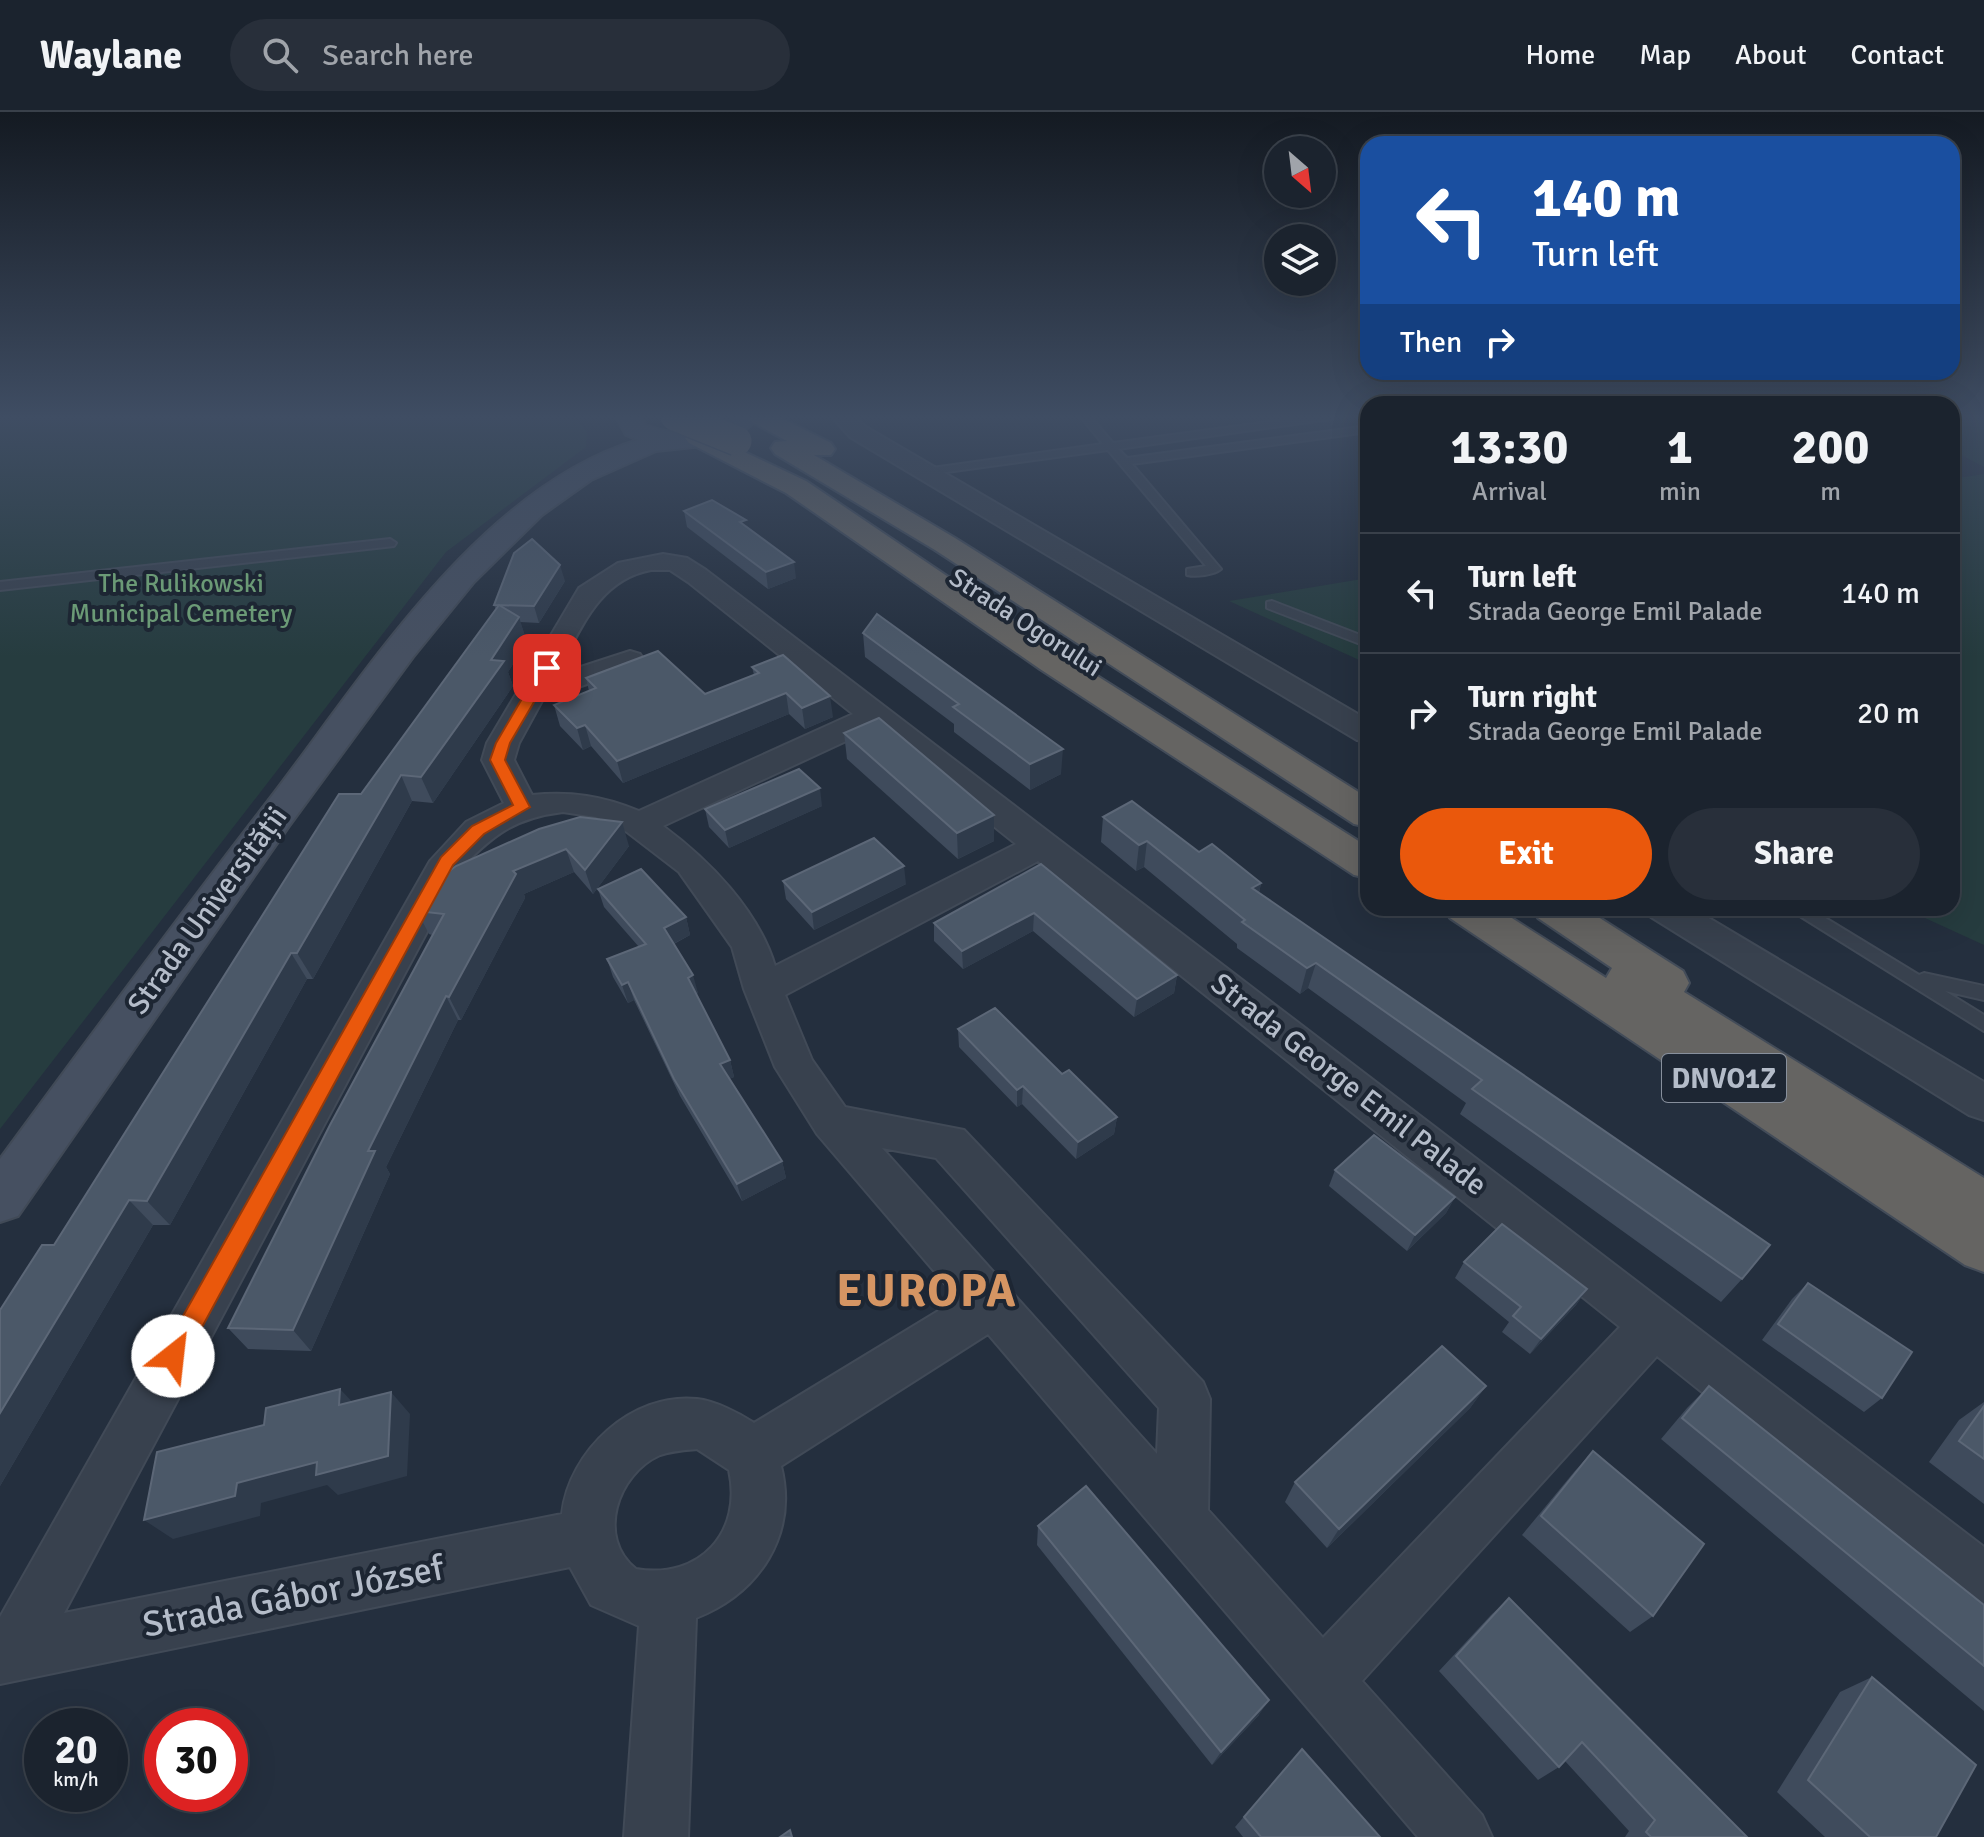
<!DOCTYPE html>
<html lang="en">
<head>
<meta charset="utf-8">
<style>
  :root { --surface:#1b232e; --page:#282f3a; --text:#f1f3f6; --muted:#a0a4aa; --line:#39404a; --accent:#ea580c }
  body { margin:0; font-family:Signika,sans-serif; background:var(--page); color:var(--text); height:100vh; display:flex; flex-direction:column; font-size:30px; white-space:nowrap }
  * { box-sizing:border-box; margin:0 }
  p { font-size:26px; color:var(--muted) }
  .icon { flex:none; width:44px; height:44px; fill:none; stroke:currentColor; stroke-width:2; stroke-linecap:round; stroke-linejoin:round }
  .map { position:relative; flex:1; overflow:hidden }
  .sheet { position:absolute; left:1360px; top:284px; width:600px; height:520px; display:flex; flex-direction:column; background:var(--surface); border-radius:24px; box-shadow:0 8px 32px #0002,0 0 0 2px var(--line) }
  .sheet>* { flex:none }
  .guide { position:absolute; left:1360px; top:24px; width:600px; height:244px; border-radius:24px; box-shadow:0 8px 32px #0002,0 0 0 2px var(--line); background:#1a4fa0; color:#fff; overflow:hidden }
  .needle { width:52px; rotate:152deg }
  .controls { position:absolute; left:1264px; top:24px; display:grid; gap:16px }
  .controls a { display:grid; place-items:center; width:72px; height:72px; border-radius:50%; background:var(--surface); box-shadow:0 8px 32px #0002,0 0 0 2px var(--line); font-size:40px }
  .speed { position:absolute; left:24px; top:1596px; display:flex; gap:16px; font-size:40px; font-weight:700; text-align:center }
  .speed>* { display:grid; place-content:center; width:104px; height:104px; border-radius:50%; background:var(--surface); box-shadow:0 8px 32px #0002,0 0 0 2px var(--line); line-height:1 }
  .speed small { font-size:20px; font-weight:400 }
  .speed .limit { border:12px solid #d22; background:#fff; color:#111 }
  .pin { position:absolute; display:grid; place-items:center; width:68px; height:68px; color:#fff; margin:-34px; border-radius:16px; box-shadow:0 4px 12px #0006 }
  .me { position:absolute; width:88px; margin:-44px; rotate:29deg; stroke-linejoin:round; filter:drop-shadow(0 0 6px #0008) }
  .turn { display:flex; align-items:center; gap:28px; height:168px; padding:0 40px; font-size:36px }
  .turn .icon { width:104px; height:104px; stroke-width:2.5 }
  .turn b { display:block; font-size:56px; line-height:68px }
  .then { display:flex; align-items:center; height:76px; padding:0 40px; background:#0003; gap:16px; font-size:30px }
  .eta { display:flex; justify-content:space-evenly; align-items:center; height:136px; text-align:center }
  .eta b { font-size:48px; font-weight:800; line-height:56px }
  .action { display:flex; gap:16px; margin-top:auto; padding:16px 40px }
  .action a { flex:1; height:92px; border-radius:48px; background:var(--accent); color:#fff; font-size:32px; font-weight:800; line-height:92px; text-align:center }
  .action a+a { background:var(--page); color:var(--text) }
  ul { padding:0; list-style:none }
  li { display:flex; align-items:center; gap:24px; height:120px; padding:0 40px; border-top:2px solid var(--line) }
  li div { flex:1 }
  li b { display:block; font-size:30px }
  li em { font-style:normal }
  header { display:flex; align-items:center; gap:48px; box-sizing:border-box; height:112px; padding:0 40px; background:var(--surface); border-bottom:2px solid var(--line) }
  header strong { font-size:38px }
  nav { display:flex; gap:44px; margin-inline-start:auto; font-size:28px }
  .search { width:560px; height:72px; background:var(--page); display:flex; align-items:center; gap:20px; box-sizing:border-box; padding:0 28px; border-radius:44px; color:var(--muted); font-size:30px }
  .map>svg:first-child { display:block }
</style>
</head>
<body>
<header>
<strong>Waylane</strong>
<div class="search"><svg class="icon" aria-label="search" viewBox="0 0 24 24"><circle cx="10" cy="10" r="6"/><path d="M15 15l6 6"/></svg>Search here</div>
<nav><a>Home</a><a>Map</a><a>About</a><a>Contact</a></nav>
</header>
<div class="map">
<svg width="1984" height="1725" viewBox="0 0 1984 1725">
  <rect width="100%" height="100%" fill="#242f3e"/>
  <!-- green -->
  <g fill="#263c3f">
    <path d="M 0,304 L 573,304 L 587,320 L 586,335 L 446,440 L 0,1017 Z"/>
    <path d="M 1952,304 L 1984,304 L 1984,355 L 1952,338 Z"/>
    <path d="M 1984,362 L 1984,833 L 1903,796 L 1952,796 L 1952,367 Z"/>
    <path d="M 1368,466 L 1368,552 L 1229,489 Z"/>
  </g>
  <g fill="none" stroke-linecap="round" stroke-linejoin="round">
    <defs>
      <g id="service">
        <path d="M 1080,304 L 1090,304 L 1113,331 L 1312,304 L 1336,304 L 1331,307 L 1118,337 L 1127,346 L 1368,314 L 1368,320 L 1132,352 L 1221,457 C 1214,463 1196,465 1187,463 L 1187,457 L 1206,454 L 1108,338 L 925,363 L 920,360 L 925,357 L 1103,332 Z"/>
        <path d="M 390,427 L 396,431 L 394,434 L 0,478 L 0,470 Z"/>
        <path d="M 1272,489 L 1368,526 L 1368,535 L 1267,496 L 1267,490 Z"/>
        <path d="M 1787,796 L 1809,796 L 1919,863 L 1924,861 L 1984,874 L 1984,888 L 1945,879 L 1984,903 L 1984,919 Z"/>
      </g>
      <g id="minor">
        <path d="M 831,304 L 854,304 L 866,315 L 1368,608 L 1368,630 L 1357,628 L 850,325 Z"/>
        <path d="M 663,442 L 687,446 L 706,458 L 1984,1435 L 1984,1498 L 1964,1490 L 1657,1244 L 1362,1569 L 1482,1703 L 1492,1725 L 1418,1725 L 988,1222 L 781,1354 C 798,1422 760,1481 696,1506 L 688,1725 L 624,1725 L 639,1514 L 591,1493 L 570,1455 L 0,1572 L 0,1505 L 430,749 L 466,710 L 504,691 L 482,648 L 487,631 L 579,476 L 618,451 ZM 651,458 L 670,458 L 688,470 L 853,602 L 639,699 C 603,684 571,679 532,683 L 514,648 L 519,631 L 543,587 L 640,554 L 644,548 L 640,542 L 630,539 L 556,563 C 580,520 597,468 651,458 ZM 872,617 L 1016,732 L 775,854 C 758,798 709,748 663,714 ZM 563,700 L 596,705 L 627,720 L 679,760 L 732,835 L 744,877 L 775,955 L 817,1022 L 958,1187 L 754,1311 C 739,1301 715,1289 697,1287 C 632,1280 569,1339 562,1402 L 64,1501 L 461,756 C 494,722 515,706 563,700 ZM 1038,749 L 1620,1215 L 1323,1526 L 1208,1398 L 1210,1287 L 1203,1270 L 964,1018 L 845,995 L 812,948 L 785,883 ZM 882,1036 L 936,1046 L 1159,1296 L 1157,1342 ZM 697,1337 L 729,1358 C 743,1420 700,1468 636,1457 C 596,1426 617,1362 660,1343 C 671,1339 685,1338 697,1337 Z"/>
        <path d="M 1646,796 L 1692,796 L 1984,970 L 1984,1008 L 1969,1003 L 1651,805 Z"/>
      </g>
      <path id="secondary" d="M 616,304 L 640,304 L 645,313 C 666,321 693,324 715,316 C 737,308 735,302 762,304 L 735,326 L 712,333 L 656,339 L 591,368 L 542,403 L 474,470 L 413,545 L 289,714 L 18,1104 L 0,1110 L 0,1047 C 88,927 177,807 268,689 C 365,563 479,376 638,328 L 626,323 Z"/>
      <g id="trunk">
        <path d="M 747,304 L 777,304 L 831,331 L 835,337 L 831,343 L 814,343 L 955,426 L 1368,686 L 1368,715 L 1354,712 L 935,438 L 775,342 L 771,336 L 775,330 L 787,329 L 750,309 Z"/>
        <path d="M 698,318 L 806,369 L 1064,543 L 1368,735 L 1368,766 L 1354,763 L 1040,557 L 786,381 L 689,331 L 685,326 Z"/>
        <path d="M 1444,796 L 1496,796 L 1606,866 L 1612,856 L 1538,806 L 1532,796 L 1584,796 L 1683,859 L 1689,871 L 1684,880 L 1984,1066 L 1984,1160 L 1965,1153 L 1450,806 Z"/>
      </g>
    </defs>
    <!-- service casing -->
    <use href="#service" stroke="#414a57" stroke-width="4"/>
    <!-- minor casing -->
    <use href="#minor" stroke="#414a57" stroke-width="4"/>
    <!-- secondary casing -->
    <use href="#secondary" stroke="#414a57" stroke-width="4"/>
    <!-- trunk casing -->
    <use href="#trunk" stroke="#434c59" stroke-width="4"/>
    <!-- service -->
    <use href="#service" fill="#38414e" fill-rule="evenodd"/>
    <!-- minor -->
    <use href="#minor" fill="#38414e" fill-rule="evenodd"/>
    <!-- secondary -->
    <use href="#secondary" fill="#465061" fill-rule="evenodd"/>
    <!-- trunk -->
    <use href="#trunk" fill="#656462" fill-rule="evenodd"/>
    <defs>
      <path id="trunk-bridge" d="M 675,304 L 737,329"/>
    </defs>
    <!-- trunk-bridge casing -->
    <use href="#trunk-bridge" stroke="#434c59" stroke-width="32" stroke-linecap="butt"/>
    <!-- trunk-bridge -->
    <use href="#trunk-bridge" stroke="#656462" stroke-width="29"/>
  </g>
  <!-- wall -->
  <g fill="#3f4b5c">
    <path d="M 684,399 L 748,416 L 796,466 L 768,477 L 687,415 Z"/>
    <path d="M 565,469 L 539,511 L 520,510 L 527,530 L 508,560 L 513,574 L 433,691 L 412,689 L 313,867 L 307,867 L 170,1113 L 153,1113 L 0,1374 L 0,1198 L 54,1133 L 361,682 L 496,498 L 494,493 Z"/>
    <path d="M 863,521 L 1061,662 L 1030,678 L 954,620 L 954,612 L 865,545 Z"/>
    <path d="M 752,555 L 833,605 L 805,617 L 789,602 L 623,671 L 591,634 L 583,638 L 560,614 L 554,593 L 589,579 L 586,566 L 705,582 L 754,563 Z"/>
    <path d="M 844,621 L 994,703 L 994,729 L 958,747 L 847,647 Z"/>
    <path d="M 822,694 L 729,736 L 709,715 L 705,697 Z"/>
    <path d="M 1103,705 L 1199,740 L 1261,771 L 1259,781 L 1742,1167 L 1721,1190 L 1460,1002 L 1466,991 L 1308,876 L 1300,882 L 1237,836 L 1237,832 L 1144,755 L 1136,759 L 1101,730 Z"/>
    <path d="M 539,717 L 629,734 L 593,782 L 574,760 L 524,782 L 525,786 L 461,908 L 458,908 L 386,1055 L 390,1062 L 311,1239 L 248,1237 L 228,1216 L 432,823 L 429,822 L 417,799 Z"/>
    <path d="M 1041,752 L 1177,863 L 1174,881 L 1134,905 L 1033,819 L 963,857 L 934,829 L 934,811 Z"/>
    <path d="M 783,769 L 906,772 L 814,818 L 786,787 Z"/>
    <path d="M 598,777 L 686,805 L 690,823 L 674,832 L 698,881 L 696,882 L 730,948 L 734,965 L 729,967 L 782,1049 L 786,1066 L 742,1089 L 680,984 L 634,888 L 628,891 L 613,865 L 607,847 L 639,835 L 604,795 Z"/>
    <path d="M 958,917 L 1062,962 L 1117,1005 L 1114,1022 L 1076,1047 L 1022,992 L 1017,995 L 959,935 Z"/>
    <path d="M 1335,1058 L 1455,1085 L 1446,1101 L 1407,1139 L 1329,1074 Z"/>
    <path d="M 1464,1150 L 1587,1177 L 1576,1193 L 1530,1242 L 1502,1220 L 1509,1210 L 1455,1166 Z"/>
    <path d="M 1808,1171 L 1882,1286 L 1864,1300 L 1762,1228 L 1792,1187 Z"/>
    <path d="M 1486,1274 L 1470,1296 L 1327,1436 L 1285,1390 L 1295,1370 Z"/>
    <path d="M 1709,1274 L 1984,1493 L 1984,1599 L 1661,1327 L 1687,1296 Z"/>
    <path d="M 1984,1290 L 1984,1392 L 1929,1350 L 1959,1308 Z"/>
    <path d="M 1593,1339 L 1653,1504 L 1630,1520 L 1522,1423 L 1574,1360 Z"/>
    <path d="M 1038,1414 L 1259,1603 L 1212,1653 L 1037,1433 Z"/>
    <path d="M 1509,1486 L 1747,1725 L 1625,1725 L 1629,1719 L 1565,1649 L 1559,1655 L 1538,1668 L 1439,1559 L 1491,1503 Z"/>
    <path d="M 1872,1565 L 1936,1725 L 1825,1725 L 1777,1680 L 1840,1580 Z"/>
    <path d="M 1302,1637 L 1380,1725 L 1243,1725 L 1235,1715 Z"/>
  </g>
  <!-- shaded-wall -->
  <g fill="#2f3b4b">
    <path d="M 794,450 L 796,466 L 768,477 L 766,460 Z"/>
    <path d="M 560,453 L 565,469 L 539,511 L 534,494 Z"/>
    <path d="M 519,505 L 527,530 L 508,560 L 513,574 L 433,691 L 421,665 L 491,548 Z"/>
    <path d="M 786,581 L 789,602 L 623,671 L 617,649 Z"/>
    <path d="M 830,584 L 833,605 L 805,617 L 802,596 Z"/>
    <path d="M 585,613 L 591,634 L 583,638 L 577,616 Z"/>
    <path d="M 1063,637 L 1061,662 L 1030,678 L 1030,652 Z"/>
    <path d="M 401,663 L 412,689 L 313,867 L 297,841 Z"/>
    <path d="M 820,676 L 822,694 L 729,736 L 725,718 Z"/>
    <path d="M 994,703 L 994,729 L 958,747 L 957,721 Z"/>
    <path d="M 622,710 L 629,734 L 593,782 L 585,758 Z"/>
    <path d="M 1147,729 L 1144,755 L 1136,759 L 1139,733 Z"/>
    <path d="M 566,737 L 574,760 L 524,782 L 525,786 L 461,908 L 449,885 L 513,759 Z"/>
    <path d="M 904,754 L 906,772 L 814,818 L 812,800 Z"/>
    <path d="M 1261,771 L 1256,797 L 1252,776 Z"/>
    <path d="M 1034,801 L 1033,819 L 963,857 L 962,839 Z"/>
    <path d="M 686,805 L 690,823 L 669,834 L 664,816 Z"/>
    <path d="M 291,841 L 307,867 L 170,1113 L 147,1089 Z"/>
    <path d="M 1316,851 L 1308,876 L 1300,882 L 1307,856 Z"/>
    <path d="M 693,863 L 698,881 L 693,884 L 688,866 Z"/>
    <path d="M 1177,863 L 1174,881 L 1134,905 L 1137,887 Z"/>
    <path d="M 628,870 L 634,888 L 628,891 L 622,873 Z"/>
    <path d="M 446,884 L 458,908 L 386,1055 L 390,1062 L 311,1239 L 293,1218 L 368,1039 Z"/>
    <path d="M 730,948 L 734,965 L 724,969 L 720,952 Z"/>
    <path d="M 1023,974 L 1022,992 L 1017,995 L 1017,978 Z"/>
    <path d="M 1117,1005 L 1114,1022 L 1076,1047 L 1078,1030 Z"/>
    <path d="M 782,1049 L 786,1066 L 742,1089 L 737,1072 Z"/>
    <path d="M 1455,1085 L 1446,1101 L 1407,1139 L 1415,1123 Z"/>
    <path d="M 129,1088 L 153,1113 L 0,1374 L 0,1301 Z"/>
    <path d="M 1587,1177 L 1576,1193 L 1530,1242 L 1541,1227 Z"/>
    <path d="M 1486,1274 L 1470,1296 L 1327,1436 L 1339,1417 Z"/>
    <path d="M 340,1277 L 361,1299 L 339,1293 Z"/>
    <path d="M 391,1280 L 410,1302 L 407,1364 L 338,1383 L 327,1373 L 261,1391 L 260,1404 L 173,1427 L 144,1408 L 237,1371 Z"/>
    <path d="M 1269,1588 L 1259,1603 L 1212,1653 L 1221,1640 Z"/>
  </g>
  <!-- building -->
  <g fill="#4b5868" stroke="#5c6777" stroke-width="2">
    <path d="M 712,388 L 746,408 L 740,410 L 794,450 L 766,460 L 684,399 Z"/>
    <path d="M 532,427 L 560,453 L 534,494 L 494,493 L 514,441 Z"/>
    <path d="M 499,493 L 519,505 L 491,548 L 504,549 L 421,665 L 401,663 L 297,841 L 291,841 L 147,1089 L 129,1088 L 0,1301 L 0,1198 L 42,1133 L 54,1133 L 339,682 L 361,682 Z"/>
    <path d="M 877,502 L 1063,637 L 1030,652 L 953,595 L 959,592 L 863,521 Z"/>
    <path d="M 658,539 L 705,582 L 759,561 L 752,555 L 783,543 L 830,584 L 802,596 L 786,581 L 617,649 L 585,613 L 577,616 L 554,593 L 596,576 L 586,566 Z"/>
    <path d="M 879,606 L 994,703 L 957,721 L 844,621 Z"/>
    <path d="M 799,657 L 820,676 L 725,718 L 705,697 Z"/>
    <path d="M 1132,689 L 1199,740 L 1212,732 L 1261,771 L 1252,776 L 1770,1133 L 1742,1167 L 1472,977 L 1482,968 L 1316,851 L 1307,856 L 1242,810 L 1245,808 L 1147,729 L 1139,733 L 1103,705 Z"/>
    <path d="M 580,705 L 622,710 L 585,758 L 566,737 L 513,759 L 516,762 L 449,885 L 446,884 L 368,1039 L 375,1039 L 293,1218 L 228,1216 L 330,1013 L 444,802 L 417,799 L 432,772 L 456,754 L 539,717 Z"/>
    <path d="M 874,726 L 904,754 L 812,800 L 783,769 Z"/>
    <path d="M 1041,752 L 1177,863 L 1137,887 L 1034,801 L 962,839 L 934,811 Z"/>
    <path d="M 641,757 L 686,805 L 664,816 L 693,863 L 688,866 L 730,948 L 720,952 L 782,1049 L 737,1072 L 674,967 L 628,870 L 622,873 L 607,847 L 646,832 L 598,777 Z"/>
    <path d="M 995,896 L 1062,962 L 1069,958 L 1117,1005 L 1078,1030 L 1023,974 L 1017,978 L 958,917 Z"/>
    <path d="M 1374,1023 L 1455,1085 L 1415,1123 L 1335,1058 Z"/>
    <path d="M 1502,1112 L 1587,1177 L 1541,1227 L 1513,1204 L 1521,1195 L 1464,1150 Z"/>
    <path d="M 1808,1171 L 1912,1240 L 1882,1286 L 1778,1212 Z"/>
    <path d="M 1442,1234 L 1486,1274 L 1339,1417 L 1295,1370 Z"/>
    <path d="M 1709,1274 L 1984,1493 L 1984,1554 L 1682,1306 Z"/>
    <path d="M 340,1277 L 339,1293 L 391,1280 L 388,1344 L 316,1363 L 317,1350 L 237,1371 L 235,1384 L 144,1408 L 157,1340 L 264,1313 L 266,1296 Z"/>
    <path d="M 1984,1294 L 1984,1347 L 1959,1329 Z"/>
    <path d="M 1593,1339 L 1704,1432 L 1653,1504 L 1541,1404 Z"/>
    <path d="M 1086,1374 L 1269,1588 L 1221,1640 L 1038,1414 Z"/>
    <path d="M 1509,1486 L 1747,1725 L 1651,1725 L 1646,1720 L 1655,1708 L 1582,1630 L 1559,1655 L 1456,1544 Z"/>
    <path d="M 1872,1565 L 1976,1653 L 1936,1725 L 1870,1725 L 1808,1668 Z"/>
    <path d="M 1302,1637 L 1380,1725 L 1261,1725 L 1244,1705 Z"/>
    <path d="M 790,1718 L 792,1725 L 780,1725 Z"/>
  </g>
  <!-- sky -->
  <linearGradient id="sky" x2="0" y2="1"><stop stop-color="#141a22"/><stop offset="0.56" stop-color="#3f4d63"/><stop offset="1" stop-color="#3f4d63" stop-opacity="0"/></linearGradient>
  <rect width="1984" height="545" fill="url(#sky)"/>
  <!-- route -->
  <path fill="#ea580c" stroke="#983908" stroke-width="2" d="M 547,552 L 554,556 L 510,631 L 505,648 L 530,695 L 484,722 L 453,753 L 182,1252 L 173,1256 L 165,1252 L 162,1244 L 165,1236 L 441,745 L 472,714 L 513,693 L 490,648 L 496,631 L 540,556 Z"/>
  <g text-anchor="middle" stroke-width="8" stroke-linejoin="round" paint-order="stroke">
    <!-- far-park labels -->
    <g font-size="26" fill="#6b9a76" stroke="#1d2633">
      <text x="181" y="480">The Rulikowski<tspan x="181" dy="30">Municipal Cemetery</tspan></text>
    </g>
    <!-- far-street labels -->
    <g font-size="26" fill="#b4bcc9" stroke="#1d2633">
      <text transform="translate(1026 510) rotate(33)" y="9">Strada Ogorului</text>
    </g>
    <!-- shield labels -->
    <rect fill="#1d2633" stroke="#878f9c" stroke-width="2" x="1662" y="942" width="124" height="48" rx="6"/>
    <g font-size="28" font-weight="bold" fill="#b4bcc9">
      <text x="1724" y="976">DNVO1Z</text>
    </g>
    <!-- street labels -->
    <g font-size="30" fill="#b4bcc9" stroke="#1d2633">
      <text transform="translate(207 798) rotate(-54)" y="10">Strada Universității</text>
      <text transform="translate(1349 972) rotate(38)" y="10">Strada George Emil Palade</text>
    </g>
    <!-- near-street labels -->
    <g font-size="36" fill="#b4bcc9" stroke="#1d2633">
      <text transform="translate(293 1483) rotate(-11)" y="13">Strada Gábor József</text>
    </g>
    <!-- near-district labels -->
    <g font-size="46" font-weight="bold" letter-spacing="2" fill="#d59563" stroke="#1d2633">
      <text x="927" y="1194">EUROPA</text>
    </g>
  </g>
</svg>
<div class="controls">
<a><svg class="needle" viewBox="-14 -14 28 28"><path d="M0-13l5 13h-10z" fill="#e53935"/><path d="M0 13l5-13h-10z" fill="#a0a4aa"/></svg></a>
<a><svg class="icon" aria-label="layers" viewBox="0 0 24 24"><path d="M12 4l9 5-9 5-9-5zM3 14l9 5 9-5"/></svg></a>
</div>
<div class="speed"><div>20<small>km/h</small></div><div class="limit">30</div></div>
<div class="pin" style="left:547px;top:556px;background:#d93025"><svg class="icon" aria-label="arrive" viewBox="0 0 24 24"><path d="M6 21V4h12l-3 4 3 4H6"/></svg></div>
<svg class="me" style="left:173px;top:1244px" viewBox="-20 -20 40 40"><circle r="19" fill="#fff"/><path d="M0-13L10 11 0 6-10 11z" fill="#ea580c"/></svg>
<div class="guide">
<div class="turn"><svg class="icon" aria-label="left" viewBox="0 0 24 24"><path d="M17 20v-9H6M10 6l-5 5 5 5"/></svg><div><b>140 m</b>Turn left</div></div>
<div class="then">Then<svg class="icon" aria-label="right" viewBox="0 0 24 24"><path d="M7 20v-9h11M14 6l5 5-5 5"/></svg></div>
</div>
<section class="sheet">
<div class="eta">
<div><b>13:30</b><p>Arrival</p></div>
<div><b>1</b><p>min</p></div>
<div><b>200</b><p>m</p></div>
</div>
<ul>
<li><svg class="icon" aria-label="left" viewBox="0 0 24 24"><path d="M17 20v-9H6M10 6l-5 5 5 5"/></svg><div><b>Turn left</b><p>Strada George Emil Palade</p></div><em>140 m</em></li>
<li><svg class="icon" aria-label="right" viewBox="0 0 24 24"><path d="M7 20v-9h11M14 6l5 5-5 5"/></svg><div><b>Turn right</b><p>Strada George Emil Palade</p></div><em>20 m</em></li>
</ul>
<div class="action"><a>Exit</a><a>Share</a></div>
</section>
</div>
</body>
</html>
